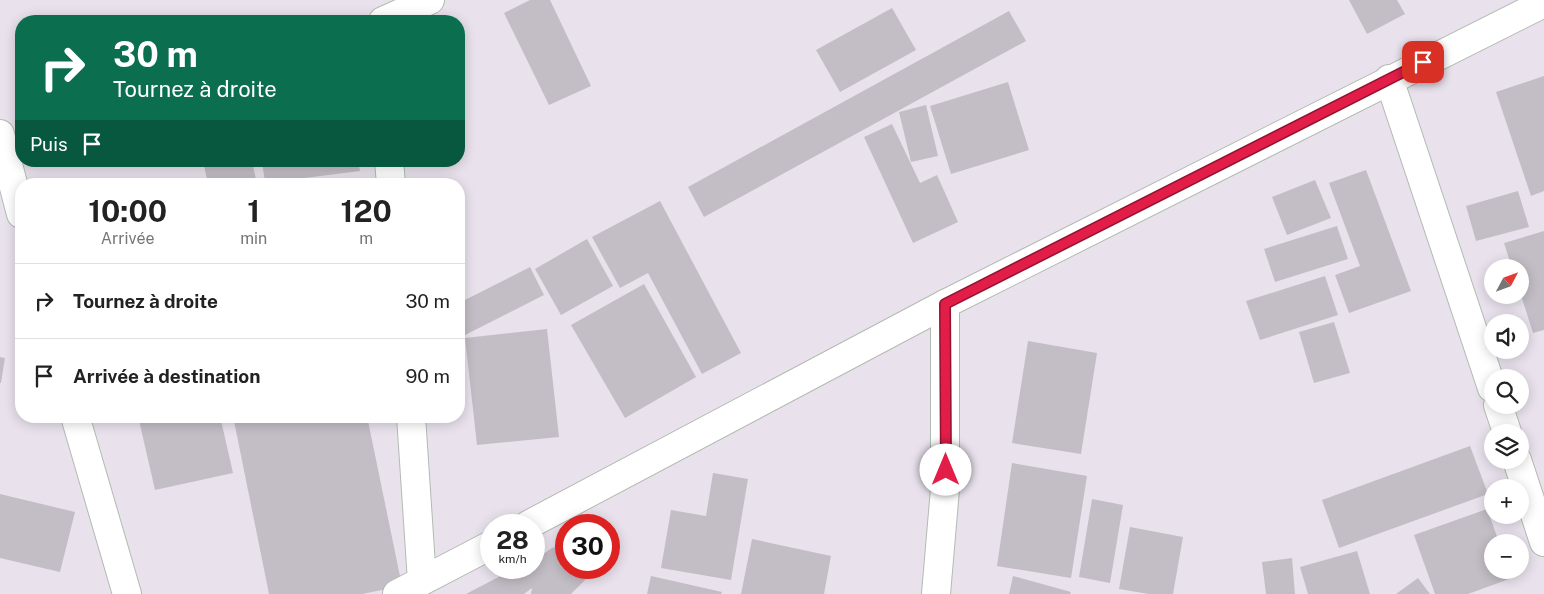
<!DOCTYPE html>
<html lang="fr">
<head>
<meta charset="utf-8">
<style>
  :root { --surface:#fff; --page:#f2f2f2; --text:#222; --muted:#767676; --line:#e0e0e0 }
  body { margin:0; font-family:"Public Sans",sans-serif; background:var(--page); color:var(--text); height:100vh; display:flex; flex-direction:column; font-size:19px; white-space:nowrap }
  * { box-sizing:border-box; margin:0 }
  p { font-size:16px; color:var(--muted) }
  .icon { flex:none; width:28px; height:28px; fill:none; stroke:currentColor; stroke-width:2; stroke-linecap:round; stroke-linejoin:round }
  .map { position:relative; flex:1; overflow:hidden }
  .sheet { position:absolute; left:15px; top:178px; width:450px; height:245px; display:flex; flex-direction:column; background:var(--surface); border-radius:20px; box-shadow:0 2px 12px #0003 }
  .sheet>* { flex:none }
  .guide { position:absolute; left:15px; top:15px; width:450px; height:152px; border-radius:20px; box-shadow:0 2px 12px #0003; background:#0b6e4f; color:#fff; overflow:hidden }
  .needle { width:32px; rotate:49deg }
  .fabs { position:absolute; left:1484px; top:259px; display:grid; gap:10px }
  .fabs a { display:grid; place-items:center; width:45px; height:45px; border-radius:50%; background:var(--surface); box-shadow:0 2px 12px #0003; font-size:25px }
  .speed { position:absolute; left:480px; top:514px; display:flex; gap:10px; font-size:25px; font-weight:700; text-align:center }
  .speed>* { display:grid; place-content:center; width:65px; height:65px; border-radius:50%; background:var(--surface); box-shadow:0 2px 12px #0003; line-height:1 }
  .speed small { font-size:12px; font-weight:400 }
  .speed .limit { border:8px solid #d22; background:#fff; color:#111 }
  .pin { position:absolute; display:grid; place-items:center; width:42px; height:42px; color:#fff; margin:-21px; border-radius:10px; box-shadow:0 2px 8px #0006 }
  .me { position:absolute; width:55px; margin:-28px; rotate:0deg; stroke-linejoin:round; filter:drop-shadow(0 0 4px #0008) }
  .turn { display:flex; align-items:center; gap:18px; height:105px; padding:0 15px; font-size:22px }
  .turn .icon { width:65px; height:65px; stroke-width:2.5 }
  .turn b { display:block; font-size:35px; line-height:42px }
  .then { display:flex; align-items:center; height:48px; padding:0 15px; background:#0003; gap:10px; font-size:19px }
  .eta { display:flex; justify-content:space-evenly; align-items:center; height:85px; text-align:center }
  .eta b { font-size:30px; font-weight:700; line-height:35px }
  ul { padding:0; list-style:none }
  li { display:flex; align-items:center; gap:15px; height:75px; padding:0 15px; border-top:1px solid var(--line) }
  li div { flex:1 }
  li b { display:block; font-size:19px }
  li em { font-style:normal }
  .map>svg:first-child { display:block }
</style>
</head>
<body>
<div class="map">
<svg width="1544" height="594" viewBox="0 0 1544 594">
  <rect width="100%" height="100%" fill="#e9e2ed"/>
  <!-- building -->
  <g fill="#c3bdc6">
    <path d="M 530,0 L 550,0 L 591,86 L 549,105 L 504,13 Z"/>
    <path d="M 1349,0 L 1397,0 L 1405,14 L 1367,34 Z"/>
    <path d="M 892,8 L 916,50 L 840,92 L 816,50 Z"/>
    <path d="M 1009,11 L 1026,41 L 704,217 L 688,187 Z"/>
    <path d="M 1544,76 L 1544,191 L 1531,196 L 1496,92 Z"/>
    <path d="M 1008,82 L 1029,150 L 951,174 L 930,106 Z"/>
    <path d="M 926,105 L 938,156 L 911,162 L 899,112 Z"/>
    <path d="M 892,124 L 920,183 L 937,175 L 958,222 L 913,243 L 864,137 Z"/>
    <path d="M 203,161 L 252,161 L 257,184 L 208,184 Z"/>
    <path d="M 262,161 L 358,161 L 360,171 L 265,183 Z"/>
    <path d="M 1366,170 L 1411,291 L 1349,313 L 1335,275 L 1360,266 L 1329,183 Z"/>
    <path d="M 1315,180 L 1331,218 L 1287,235 L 1272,197 Z"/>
    <path d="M 1518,191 L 1529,227 L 1476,241 L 1466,206 Z"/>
    <path d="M 660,201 L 741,353 L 702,374 L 648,273 L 620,288 L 592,237 Z"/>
    <path d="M 1337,226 L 1348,259 L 1275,282 L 1264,249 Z"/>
    <path d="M 1544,231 L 1544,330 L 1533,333 L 1520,292 L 1520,268 L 1512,268 L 1504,243 Z"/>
    <path d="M 587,239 L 613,286 L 561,315 L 535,269 Z"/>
    <path d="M 530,267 L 544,295 L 465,335 L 459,323 L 459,303 Z"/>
    <path d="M 1325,276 L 1338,315 L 1260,340 L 1246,301 Z"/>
    <path d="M 644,284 L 696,377 L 625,418 L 571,325 Z"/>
    <path d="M 1334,322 L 1350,373 L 1314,383 L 1299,332 Z"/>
    <path d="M 547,329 L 559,437 L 477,445 L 465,338 Z"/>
    <path d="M 1028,341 L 1097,353 L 1081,454 L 1012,443 Z"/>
    <path d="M 0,357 L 5,358 L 1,383 L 0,383 Z"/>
    <path d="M 138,416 L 220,416 L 233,473 L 155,490 Z"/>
    <path d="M 233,416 L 367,416 L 402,586 L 362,594 L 269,594 Z"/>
    <path d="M 1470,446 L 1488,494 L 1339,548 L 1322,500 Z"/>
    <path d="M 1012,463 L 1087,476 L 1071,578 L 997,566 Z"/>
    <path d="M 713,473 L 748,479 L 731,580 L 661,568 L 671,510 L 706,516 Z"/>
    <path d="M 0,494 L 75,512 L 60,572 L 0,558 Z"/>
    <path d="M 1092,499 L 1123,505 L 1110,583 L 1079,577 Z"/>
    <path d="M 1487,509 L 1499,542 L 1492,542 L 1492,570 L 1509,570 L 1512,578 L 1468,594 L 1435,594 L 1414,535 Z"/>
    <path d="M 1130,527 L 1183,537 L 1173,594 L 1149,594 L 1119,589 Z"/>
    <path d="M 752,539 L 831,556 L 824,594 L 741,594 Z"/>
    <path d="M 566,544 L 566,568 L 597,568 L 571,594 L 531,594 L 532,588 L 524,594 L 466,594 L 516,568 L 534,568 L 534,560 L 552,548 Z"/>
    <path d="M 1357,551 L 1370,594 L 1308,594 L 1300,567 Z"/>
    <path d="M 1292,558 L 1295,594 L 1266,594 L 1262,562 Z"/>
    <path d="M 651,576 L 722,592 L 721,594 L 647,594 Z"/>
    <path d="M 1013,576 L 1071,592 L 1070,594 L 1009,594 Z"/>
    <path d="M 1418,578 L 1430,594 L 1396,594 Z"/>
  </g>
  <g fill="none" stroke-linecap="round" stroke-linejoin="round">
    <defs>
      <g id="street">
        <path d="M 383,21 L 430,0"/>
        <path d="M 1389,79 L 1492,388"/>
        <path d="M 0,134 L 21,214"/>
        <path d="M 389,161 L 391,184"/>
        <path d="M 1498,405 L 1507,432"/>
        <path d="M 75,416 L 127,594"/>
        <path d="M 411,416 L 422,581"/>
        <path d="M 1517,460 L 1544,542"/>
        <path d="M 528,525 L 945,304 L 1544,3"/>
        <path d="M 397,594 L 491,545"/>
        <path d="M 936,594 L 945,489 L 945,304"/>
      </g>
    </defs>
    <!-- street casing -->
    <use href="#street" stroke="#b2bbb2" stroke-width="30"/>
    <!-- street -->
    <use href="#street" stroke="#fff" stroke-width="28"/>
  </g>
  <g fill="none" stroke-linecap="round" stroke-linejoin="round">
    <defs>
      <path id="route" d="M 946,470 L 945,304 L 1423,62"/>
    </defs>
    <!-- route casing -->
    <use href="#route" stroke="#92132f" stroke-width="12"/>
    <!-- route -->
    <use href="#route" stroke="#e11d48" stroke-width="9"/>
  </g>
</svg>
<div class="fabs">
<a><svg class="needle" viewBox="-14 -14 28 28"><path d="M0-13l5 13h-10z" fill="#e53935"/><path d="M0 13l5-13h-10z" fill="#767676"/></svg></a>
<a><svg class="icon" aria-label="sound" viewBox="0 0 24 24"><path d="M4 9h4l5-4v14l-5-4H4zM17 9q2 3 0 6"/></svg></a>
<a><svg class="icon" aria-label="search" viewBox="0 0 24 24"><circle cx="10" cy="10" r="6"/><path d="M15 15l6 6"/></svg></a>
<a><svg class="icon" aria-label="layers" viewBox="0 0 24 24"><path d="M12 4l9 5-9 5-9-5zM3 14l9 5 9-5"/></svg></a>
<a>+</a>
<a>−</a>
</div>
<div class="speed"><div>28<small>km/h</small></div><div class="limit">30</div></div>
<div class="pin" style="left:1423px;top:62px;background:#d93025"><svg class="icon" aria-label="arrive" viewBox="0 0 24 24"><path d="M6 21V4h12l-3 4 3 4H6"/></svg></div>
<svg class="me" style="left:946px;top:470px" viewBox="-20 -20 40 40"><circle r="19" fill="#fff"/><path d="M0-13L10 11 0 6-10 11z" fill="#e11d48"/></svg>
<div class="guide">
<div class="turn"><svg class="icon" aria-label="right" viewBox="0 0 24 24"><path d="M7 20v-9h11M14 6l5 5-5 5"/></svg><div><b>30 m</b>Tournez à droite</div></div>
<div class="then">Puis<svg class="icon" aria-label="arrive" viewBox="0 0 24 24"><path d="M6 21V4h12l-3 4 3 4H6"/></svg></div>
</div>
<section class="sheet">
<div class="eta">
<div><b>10:00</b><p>Arrivée</p></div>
<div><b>1</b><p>min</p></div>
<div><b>120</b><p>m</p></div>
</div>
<ul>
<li><svg class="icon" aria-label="right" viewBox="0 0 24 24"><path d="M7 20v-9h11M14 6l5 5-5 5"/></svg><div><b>Tournez à droite</b></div><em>30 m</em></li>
<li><svg class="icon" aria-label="arrive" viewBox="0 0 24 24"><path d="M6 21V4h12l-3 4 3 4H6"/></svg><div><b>Arrivée à destination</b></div><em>90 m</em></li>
</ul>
</section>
</div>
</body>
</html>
